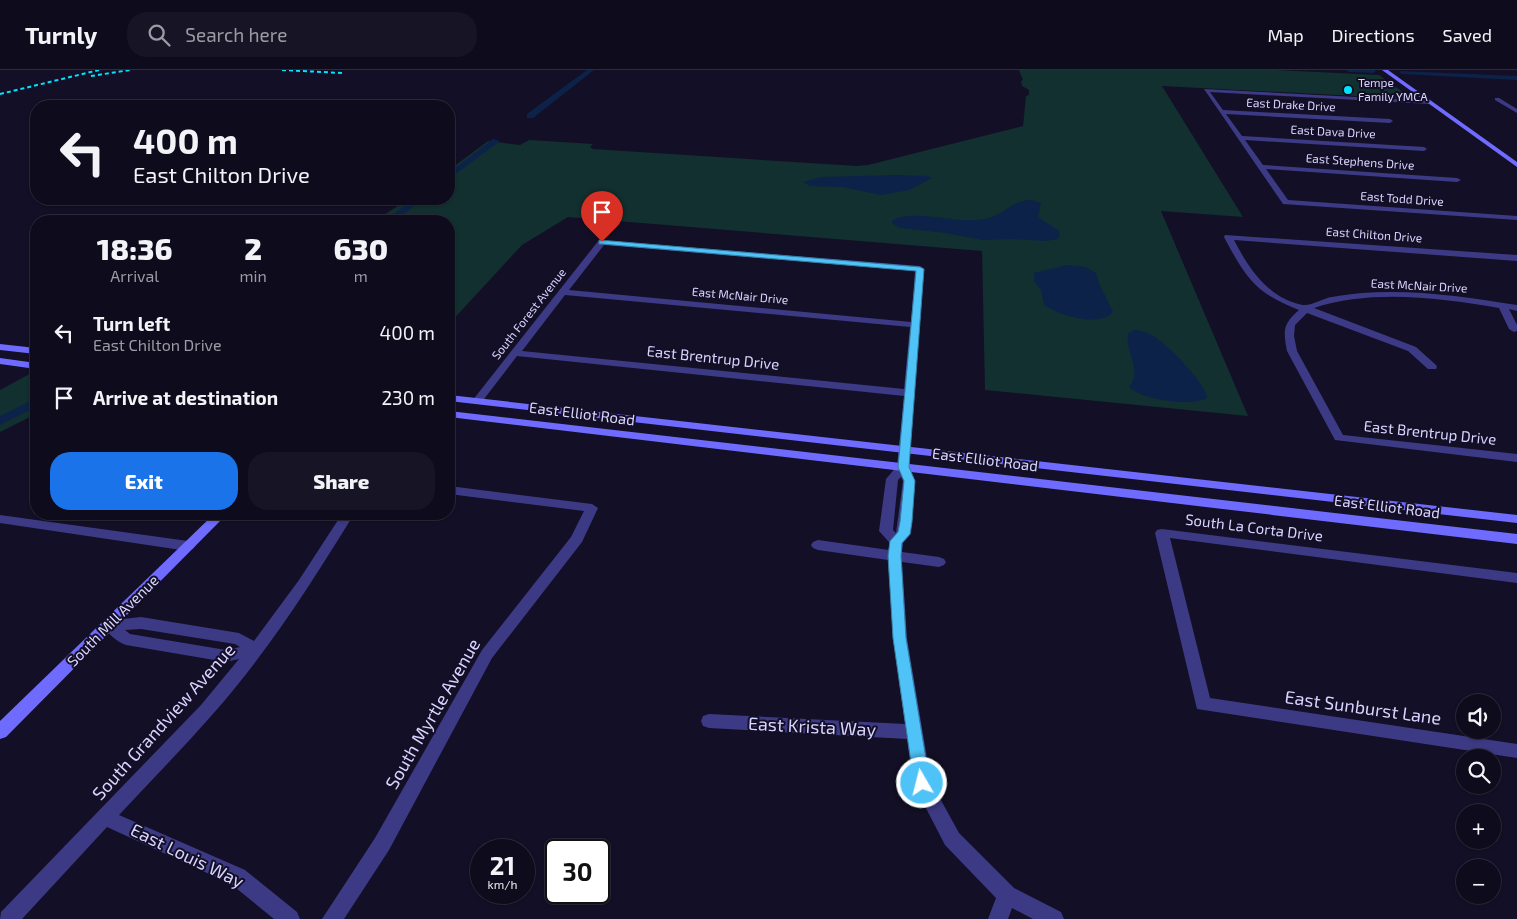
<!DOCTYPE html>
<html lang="en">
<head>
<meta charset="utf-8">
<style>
  :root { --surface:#0e0b1c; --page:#171425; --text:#f1f3f6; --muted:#9b9ba3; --line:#2e2b3b; --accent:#1a73e8 }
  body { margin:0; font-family:"Exo 2",sans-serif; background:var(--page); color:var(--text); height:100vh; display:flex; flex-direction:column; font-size:19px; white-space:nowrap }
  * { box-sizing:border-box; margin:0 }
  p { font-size:16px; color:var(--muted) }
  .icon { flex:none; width:28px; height:28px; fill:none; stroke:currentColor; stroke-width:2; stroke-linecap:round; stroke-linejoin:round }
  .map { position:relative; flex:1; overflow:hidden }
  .side { position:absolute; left:30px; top:145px; width:425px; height:305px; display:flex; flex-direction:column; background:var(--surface); border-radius:20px; box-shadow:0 1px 4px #0004,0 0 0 1px var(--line) }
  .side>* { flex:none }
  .guide { position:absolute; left:30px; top:30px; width:425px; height:105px; border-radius:20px; box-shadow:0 1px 4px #0004,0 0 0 1px var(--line); background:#0e0b1c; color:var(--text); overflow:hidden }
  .controls { position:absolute; left:1456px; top:624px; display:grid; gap:10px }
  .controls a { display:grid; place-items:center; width:45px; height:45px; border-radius:50%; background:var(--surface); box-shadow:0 1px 4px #0004,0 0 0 1px var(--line); font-size:25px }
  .speed { position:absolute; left:470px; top:769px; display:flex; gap:10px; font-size:25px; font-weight:700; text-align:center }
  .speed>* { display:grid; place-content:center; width:65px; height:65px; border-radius:50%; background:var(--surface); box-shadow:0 1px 4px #0004,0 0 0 1px var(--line); line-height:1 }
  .speed small { font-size:12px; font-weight:400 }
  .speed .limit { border:2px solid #111; border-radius:8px; background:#fff; color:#111 }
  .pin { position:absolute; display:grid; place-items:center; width:42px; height:42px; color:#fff; margin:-51px -21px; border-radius:50% 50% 50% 0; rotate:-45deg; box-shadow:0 0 5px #0007 }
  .pin .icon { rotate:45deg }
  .me { position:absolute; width:55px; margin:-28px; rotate:352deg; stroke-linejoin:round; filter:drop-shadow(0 0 4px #0008) }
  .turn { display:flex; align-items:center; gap:18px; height:105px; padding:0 20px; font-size:22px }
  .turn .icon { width:65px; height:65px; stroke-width:2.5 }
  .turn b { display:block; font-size:35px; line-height:42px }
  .eta { display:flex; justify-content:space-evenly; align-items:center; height:85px; text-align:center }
  .eta b { font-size:30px; font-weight:800; line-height:35px }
  .button { display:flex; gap:10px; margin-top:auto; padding:10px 20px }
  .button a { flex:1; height:58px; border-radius:20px; background:var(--accent); color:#fff; font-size:20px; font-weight:800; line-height:58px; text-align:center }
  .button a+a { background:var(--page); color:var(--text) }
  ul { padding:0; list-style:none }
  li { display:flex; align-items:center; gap:15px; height:65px; padding:0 20px }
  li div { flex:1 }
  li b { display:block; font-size:19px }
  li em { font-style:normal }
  header { display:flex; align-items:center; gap:30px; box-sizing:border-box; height:70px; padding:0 25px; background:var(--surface); border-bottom:1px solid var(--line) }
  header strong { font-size:24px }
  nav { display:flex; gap:28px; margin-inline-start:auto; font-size:18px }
  .search { width:350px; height:45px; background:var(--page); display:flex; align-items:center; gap:12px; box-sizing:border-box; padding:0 18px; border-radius:20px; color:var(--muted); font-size:19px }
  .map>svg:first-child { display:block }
</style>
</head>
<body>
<header>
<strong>Turnly</strong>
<div class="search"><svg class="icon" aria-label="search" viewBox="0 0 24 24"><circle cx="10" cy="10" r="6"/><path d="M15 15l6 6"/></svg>Search here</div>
<nav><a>Map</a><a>Directions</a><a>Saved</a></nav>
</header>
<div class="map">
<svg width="1517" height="849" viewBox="0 0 1517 849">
  <rect width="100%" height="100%" fill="#130f26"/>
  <!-- green -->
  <g fill="#12302f">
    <path d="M 1019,0 L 1276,0 L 1379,5 L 1413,29 L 1162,16 L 1243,147 L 1161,141 L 1248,346 L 985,320 L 982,181 L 568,147 L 522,175 L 449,254 L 449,151 L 374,151 L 409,129 L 449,129 L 449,100 L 488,71 L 520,75 L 529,70 L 593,74 L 590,77 L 593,79 L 857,96 L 868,95 L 1023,56 L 1026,26 L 1029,25 L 1029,20 L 1022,16 L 1021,11 L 1023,10 Z"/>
    <path d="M 35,301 L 36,301 L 36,344 L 0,362 L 0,320 Z"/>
  </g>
  <!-- water -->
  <g fill="#0c2248">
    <path d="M 897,105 L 928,106 L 932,108 L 909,120 L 881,125 L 843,117 L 810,116 L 803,112 L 821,107 Z"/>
    <path d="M 1032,130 L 1041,133 L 1038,147 L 1059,161 L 1060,165 L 1058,169 L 1046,171 L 1011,169 L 982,170 L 946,163 L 900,158 L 892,153 L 892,151 C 907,139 952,151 972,150 C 979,150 987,149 994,146 C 1008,140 1016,129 1032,130 Z"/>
    <path d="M 1067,195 L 1086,197 L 1096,203 L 1099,213 L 1113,242 C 1101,258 1058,245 1044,235 L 1041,220 L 1034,211 L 1034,203 Z"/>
    <path d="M 1134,260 C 1140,260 1146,262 1152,265 C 1165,272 1208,315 1207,328 C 1193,337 1141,330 1129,317 C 1143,300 1125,283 1128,263 Z"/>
  </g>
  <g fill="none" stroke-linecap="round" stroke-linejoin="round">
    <!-- canal -->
    <g fill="#0c2248" fill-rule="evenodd">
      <path d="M 587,0 L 594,0 L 533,48 L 527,48 L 527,44 Z"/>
      <path d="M 1346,0 L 1375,0 L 1376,1 L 1373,3 L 1349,2 Z"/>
      <path d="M 1400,1 L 1517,6 L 1517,10 L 1402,4 L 1400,3 Z"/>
      <path d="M 493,69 L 500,71 L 449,109 L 449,103 Z"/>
      <path d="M 414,129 L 424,129 L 394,151 L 384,151 Z"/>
      <path d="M 36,328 L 36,337 L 0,355 L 0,346 Z"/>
    </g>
    <!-- street -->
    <g fill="#3d3a85" fill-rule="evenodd">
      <path d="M 1204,19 L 1432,31 L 1430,34 L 1210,22 L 1223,40 L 1390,49 L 1393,51 L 1390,53 L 1226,44 L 1242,66 L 1424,77 L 1427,79 L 1424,81 L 1245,70 L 1263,95 L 1457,108 L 1461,110 L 1457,112 L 1266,99 L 1288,130 L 1517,146 L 1517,150 L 1283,134 Z"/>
      <path d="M 1495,28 L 1499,28 L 1517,39 L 1517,43 L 1495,30 Z"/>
      <path d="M 1225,165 L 1517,185 L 1517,191 L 1234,170 C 1249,199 1268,228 1303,235 C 1312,236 1323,228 1332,227 C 1342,225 1352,224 1362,223 C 1414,219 1467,227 1517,235 L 1517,241 L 1509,239 L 1517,255 L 1517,261 L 1514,262 L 1509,259 L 1499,238 C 1439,228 1372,219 1314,238 L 1416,277 L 1436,295 L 1437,297 L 1436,299 L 1428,299 L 1408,281 L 1307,243 L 1295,255 L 1294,266 L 1297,281 L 1343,365 L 1517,384 L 1517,392 L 1335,370 L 1287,281 C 1283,260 1283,254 1299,240 C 1255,223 1246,208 1224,167 Z"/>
      <path d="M 599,170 L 920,196 L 924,199 L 909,397 L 915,411 L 911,464 L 903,473 L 902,482 L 939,487 L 944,489 L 946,492 L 944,495 L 939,497 L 902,492 L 907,568 L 931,712 L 959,763 L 1014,818 L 1061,842 L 1064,849 L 1033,849 L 1012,838 L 1008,849 L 988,849 L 996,828 L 945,775 L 913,713 L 907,669 L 709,658 L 703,656 L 701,651 L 703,646 L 709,644 L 905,654 L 893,568 L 888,490 L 818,480 L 813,478 L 811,475 L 813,472 L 818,470 L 889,480 L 889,472 L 879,461 L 886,409 L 897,396 L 904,326 L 517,286 L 481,333 L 473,333 L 472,331 ZM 604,175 L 915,201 L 911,252 L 569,220 ZM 565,225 L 910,257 L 904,319 L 522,281 ZM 901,407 L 903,411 L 896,463 L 893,460 L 898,410 Z"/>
      <path d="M 449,416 L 592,434 L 598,438 L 582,472 L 492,588 L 389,780 L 344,849 L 322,849 L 375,768 L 482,580 L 571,467 L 584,441 L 449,424 Z"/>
      <path d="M 342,444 L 354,444 C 311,514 267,583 212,645 C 182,679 150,712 119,745 L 245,800 L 297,842 L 300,849 L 274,849 L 231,814 L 107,757 L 22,849 L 0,849 L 1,842 L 201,635 L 239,589 L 226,592 L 126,575 C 117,572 107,563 103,555 L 105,551 L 141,547 L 239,563 L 254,571 L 299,510 ZM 141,559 L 235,574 L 240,577 L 226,580 L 130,564 L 125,560 Z"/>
      <path d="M 0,445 L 188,471 L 193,473 L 195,476 L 193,479 L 188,481 L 0,453 Z"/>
      <path d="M 1162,459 L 1517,503 L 1517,513 L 1170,468 L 1210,628 L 1517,674 L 1517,688 L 1197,639 L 1155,463 L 1157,460 Z"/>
    </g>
    <!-- secondary -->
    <g fill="#6f6bff" fill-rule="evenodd">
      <path d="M 1382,0 L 1388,0 L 1517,92 L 1517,97 Z"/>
      <path d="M 0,274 L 36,278 L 36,284 L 0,280 Z"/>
      <path d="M 0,288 L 36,293 L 36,299 L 0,294 Z"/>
      <path d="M 449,325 L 1517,445 L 1517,453 L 449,331 Z"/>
      <path d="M 449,341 L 1517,464 L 1517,474 L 449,347 Z"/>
      <path d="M 214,444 L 227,444 L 6,667 L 0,669 L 0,651 Z"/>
    </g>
    <!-- rail -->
    <g stroke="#00e5ff" stroke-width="2" stroke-dasharray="4 3" stroke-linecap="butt">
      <path d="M 282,0 L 342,3"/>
      <path d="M 91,6 L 130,0"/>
      <path d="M 0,24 L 99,0"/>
    </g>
  </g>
  <!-- route -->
  <path fill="#4fc3f7" stroke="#337fa1" d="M 599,170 L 920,197 L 924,199 L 909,397 L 915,411 L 912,452 L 910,464 L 902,473 L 901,486 L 906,568 L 930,713 L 928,718 L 922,720 L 917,718 L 914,713 L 893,568 L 888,486 L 890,471 L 898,462 L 900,452 L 904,411 L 898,397 L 916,201 L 602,174 L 599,174 Z"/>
  <!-- markers -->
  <circle fill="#00e5ff" stroke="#130f26" stroke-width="2" cx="1348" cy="20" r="5"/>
  <g text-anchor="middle" stroke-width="4" stroke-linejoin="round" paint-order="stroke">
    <!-- far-poi labels -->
    <g font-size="12" fill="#d9d4ff" stroke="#130f26" text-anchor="start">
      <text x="1358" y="17">Tempe<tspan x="1358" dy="14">Family YMCA</tspan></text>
    </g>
    <!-- far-street labels -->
    <g font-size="12" fill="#d9d4ff" stroke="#130f26">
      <text transform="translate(1291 35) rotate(3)" y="4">East Drake Drive</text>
      <text transform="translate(1333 62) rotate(3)" y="4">East Dava Drive</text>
      <text transform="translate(1360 92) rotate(4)" y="4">East Stephens Drive</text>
      <text transform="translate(1402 129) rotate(4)" y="4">East Todd Drive</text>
      <text transform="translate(1374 165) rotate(4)" y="4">East Chilton Drive</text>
      <text transform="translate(1419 216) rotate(3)" y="4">East McNair Drive</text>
      <text transform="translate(740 226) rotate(5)" y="4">East McNair Drive</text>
      <text transform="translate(529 244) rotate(-52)" y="4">South Forest Avenue</text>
    </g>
    <!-- street labels -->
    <g font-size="15" fill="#d9d4ff" stroke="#130f26">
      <text transform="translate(713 288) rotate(6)" y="5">East Brentrup Drive</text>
      <text transform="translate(582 344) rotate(7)" y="5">East Elliot Road</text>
      <text transform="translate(1430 363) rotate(6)" y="5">East Brentrup Drive</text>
      <text transform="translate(985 390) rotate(7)" y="5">East Elliot Road</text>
      <text transform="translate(1387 437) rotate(7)" y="5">East Elliot Road</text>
      <text transform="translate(1254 458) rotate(7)" y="5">South La Corta Drive</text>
      <text transform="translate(113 551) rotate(-45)" y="5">South Mill Avenue</text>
    </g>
    <!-- near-street labels -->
    <g font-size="18" fill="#d9d4ff" stroke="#130f26">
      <text transform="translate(1363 638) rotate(8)" y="6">East Sunburst Lane</text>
      <text transform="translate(433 644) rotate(-60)" y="6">South Myrtle Avenue</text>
      <text transform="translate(164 652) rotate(-48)" y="6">South Grandview Avenue</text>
      <text transform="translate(812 657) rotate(3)" y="6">East Krista Way</text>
      <text transform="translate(187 786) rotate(26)" y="6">East Louis Way</text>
    </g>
  </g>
</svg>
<div class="controls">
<a><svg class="icon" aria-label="sound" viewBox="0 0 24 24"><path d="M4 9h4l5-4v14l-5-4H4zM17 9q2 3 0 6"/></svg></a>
<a><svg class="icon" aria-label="search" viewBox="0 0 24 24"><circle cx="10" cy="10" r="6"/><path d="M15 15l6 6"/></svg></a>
<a>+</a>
<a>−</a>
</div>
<div class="speed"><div>21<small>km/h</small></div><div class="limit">30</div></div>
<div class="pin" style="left:602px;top:172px;background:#d93025"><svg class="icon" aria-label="arrive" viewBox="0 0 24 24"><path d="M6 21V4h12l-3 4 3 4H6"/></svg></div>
<svg class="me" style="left:922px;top:713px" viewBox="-20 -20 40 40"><circle r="17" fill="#4fc3f7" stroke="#fff" stroke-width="3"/><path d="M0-11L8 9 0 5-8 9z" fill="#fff"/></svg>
<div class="guide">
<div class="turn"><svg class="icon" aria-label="left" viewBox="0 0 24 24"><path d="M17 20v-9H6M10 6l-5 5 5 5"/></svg><div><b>400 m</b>East Chilton Drive</div></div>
</div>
<section class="side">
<div class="eta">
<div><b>18:36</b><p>Arrival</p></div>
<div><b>2</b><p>min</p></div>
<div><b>630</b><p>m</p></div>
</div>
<ul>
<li><svg class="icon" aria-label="left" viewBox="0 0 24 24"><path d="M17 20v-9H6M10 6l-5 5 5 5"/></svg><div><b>Turn left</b><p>East Chilton Drive</p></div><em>400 m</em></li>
<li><svg class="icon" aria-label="arrive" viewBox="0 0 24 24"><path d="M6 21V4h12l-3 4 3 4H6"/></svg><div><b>Arrive at destination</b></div><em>230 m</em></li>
</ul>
<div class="button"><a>Exit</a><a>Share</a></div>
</section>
</div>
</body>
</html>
